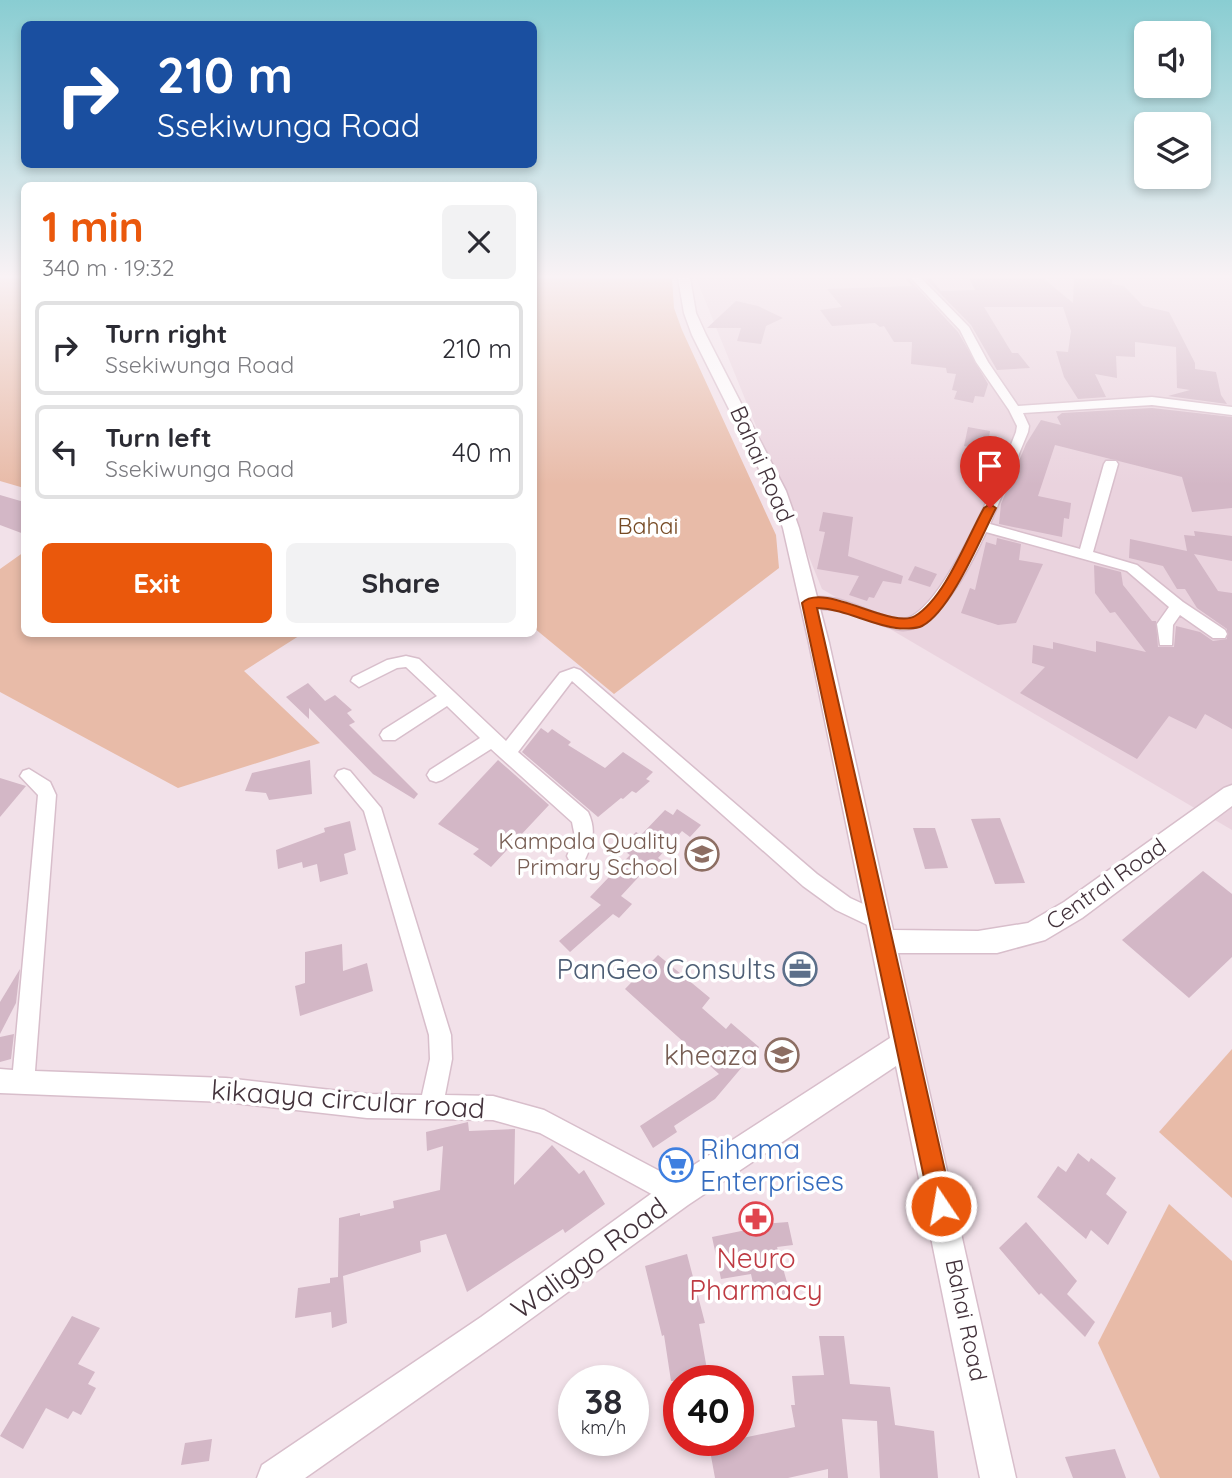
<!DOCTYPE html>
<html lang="en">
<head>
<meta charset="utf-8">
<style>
  :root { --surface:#fff; --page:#f2f2f3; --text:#2b2b33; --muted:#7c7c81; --line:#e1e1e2; --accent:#ea580c }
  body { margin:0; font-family:Quicksand,sans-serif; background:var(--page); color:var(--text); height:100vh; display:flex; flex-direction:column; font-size:26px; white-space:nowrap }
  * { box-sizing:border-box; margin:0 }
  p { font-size:23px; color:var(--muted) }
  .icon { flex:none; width:38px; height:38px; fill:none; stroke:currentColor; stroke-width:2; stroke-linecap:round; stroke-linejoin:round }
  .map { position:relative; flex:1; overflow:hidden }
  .details { position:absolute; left:21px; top:182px; width:516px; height:455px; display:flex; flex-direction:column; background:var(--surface); border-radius:10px; box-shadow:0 4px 10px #0003 }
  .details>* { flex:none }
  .banner { position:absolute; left:21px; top:21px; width:516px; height:147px; border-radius:10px; box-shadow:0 4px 10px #0003; background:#1a4fa0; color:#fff; overflow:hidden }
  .tools { position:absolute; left:1134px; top:21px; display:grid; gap:14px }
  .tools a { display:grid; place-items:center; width:77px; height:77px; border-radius:10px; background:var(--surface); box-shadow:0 4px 10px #0003; font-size:35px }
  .speed { position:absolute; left:558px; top:1365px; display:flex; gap:14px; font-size:35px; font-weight:700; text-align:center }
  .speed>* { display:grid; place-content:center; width:91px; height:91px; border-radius:50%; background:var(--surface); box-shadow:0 4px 10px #0003; line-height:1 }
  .speed small { font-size:18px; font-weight:400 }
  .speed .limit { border:10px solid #d22; background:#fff; color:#111 }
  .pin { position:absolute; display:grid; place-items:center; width:60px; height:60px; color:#fff; margin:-72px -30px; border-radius:50% 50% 50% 0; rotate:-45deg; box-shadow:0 0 7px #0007 }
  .pin .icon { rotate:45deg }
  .me { position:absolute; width:77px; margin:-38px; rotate:348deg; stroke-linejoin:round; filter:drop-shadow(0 0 5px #0008) }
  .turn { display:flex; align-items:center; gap:24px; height:147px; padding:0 21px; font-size:32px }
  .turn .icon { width:91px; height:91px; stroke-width:2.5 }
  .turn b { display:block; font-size:49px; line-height:60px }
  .round { display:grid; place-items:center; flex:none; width:74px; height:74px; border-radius:10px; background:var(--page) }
  .summary { display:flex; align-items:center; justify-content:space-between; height:119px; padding:0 21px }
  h1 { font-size:42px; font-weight:700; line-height:52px; color:var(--accent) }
  .cta { display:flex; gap:14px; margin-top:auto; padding:14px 21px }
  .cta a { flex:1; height:80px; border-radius:10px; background:var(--accent); color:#fff; font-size:28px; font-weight:700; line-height:80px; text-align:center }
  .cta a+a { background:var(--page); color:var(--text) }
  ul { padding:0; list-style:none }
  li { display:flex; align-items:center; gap:21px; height:94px; margin:0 14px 10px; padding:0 7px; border:4px solid var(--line); border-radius:10px }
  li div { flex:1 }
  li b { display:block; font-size:26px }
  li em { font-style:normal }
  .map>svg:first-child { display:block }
</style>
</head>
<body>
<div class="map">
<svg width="1232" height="1478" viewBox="0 0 1232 1478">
  <rect width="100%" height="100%" fill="#f2e1e9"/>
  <!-- residential -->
  <path fill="#ead3de" d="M 696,278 L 1232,278 L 1232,830 L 822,589 Z"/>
  <!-- green -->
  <g fill="#e8bba8">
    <path d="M 0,278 L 24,278 L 24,488 L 0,481 Z"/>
    <path d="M 534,278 L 672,278 L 674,308 L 682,330 L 776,535 L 779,568 L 614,694 L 534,628 Z"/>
    <path d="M 24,552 L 24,634 L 302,634 L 244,671 L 320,743 L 178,788 L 0,692 L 0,569 Z"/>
    <path d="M 1232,1049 L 1232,1198 L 1159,1132 Z"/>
    <path d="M 1169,1204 L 1232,1261 L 1232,1478 L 1160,1478 L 1098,1343 Z"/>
  </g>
  <!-- building -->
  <g fill="#d3b7c6">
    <path d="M 905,278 L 908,278 L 958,332 L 988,384 L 984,397 L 975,396 L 973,403 L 954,399 L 957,391 L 952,390 L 956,374 L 947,373 L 946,368 L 911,364 L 912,342 L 894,342 L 884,326 L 880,327 L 875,323 L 832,326 L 820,310 L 842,307 L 827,289 L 912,286 Z"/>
    <path d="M 925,278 L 930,278 L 941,291 L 975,290 L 969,278 L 1043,278 L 1073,303 L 1074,278 L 1112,279 L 1112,284 L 1124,286 L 1143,306 L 1169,312 L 1195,363 L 1195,369 L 1216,372 L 1221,395 L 1227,404 L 1168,396 L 1190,390 L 1177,388 L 1176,347 L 1135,342 L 1135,357 L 1116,356 L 1117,378 L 1095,374 L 1106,397 L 1078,399 L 1064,377 L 1056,351 L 1068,352 L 1071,331 L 1063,307 L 984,307 L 1012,353 L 1018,353 L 1030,368 L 997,370 L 971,325 Z"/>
    <path d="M 736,301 L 758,306 L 783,318 L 766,326 L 761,344 L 737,341 L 741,328 L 707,328 Z"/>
    <path d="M 1152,408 L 1232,417 L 1232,508 L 1192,512 L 1182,477 L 1055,445 L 1038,496 L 1071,503 L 1069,519 L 1064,518 L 1062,537 L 999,524 L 1001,504 L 1026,444 L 1041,420 L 1061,425 L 1057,417 L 1062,413 Z"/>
    <path d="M 968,427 L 990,431 L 987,451 L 964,446 Z"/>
    <path d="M 0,495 L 24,502 L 24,534 L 0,525 Z"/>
    <path d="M 823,512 L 853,517 L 848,556 L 903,576 L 901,584 L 883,581 L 874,598 L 869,597 L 867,601 L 849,595 L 859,576 L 817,569 L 825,532 L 819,531 Z"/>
    <path d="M 1194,531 L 1232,536 L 1232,561 L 1194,554 L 1218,591 L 1232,593 L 1232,729 L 1205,714 L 1196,729 L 1169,716 L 1137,759 L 1020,693 L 1045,667 L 1032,663 L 1033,645 L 1053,649 L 1053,642 L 1096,652 L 1096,641 L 1146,652 L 1115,612 L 1110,613 L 1095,593 L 1094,565 L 1121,572 L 1123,585 L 1152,621 L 1156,621 L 1158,647 L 1174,647 L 1176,626 L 1200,632 L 1213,641 L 1227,639 L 1227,629 L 1197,608 L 1185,589 L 1177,589 L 1163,566 L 1129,558 L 1130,539 L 1187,551 L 1184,535 L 1195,536 Z"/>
    <path d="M 997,538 L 1021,544 L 1019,560 L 1043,564 L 1016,623 L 998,625 L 961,613 L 970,588 L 975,590 L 986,542 L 996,545 Z"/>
    <path d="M 915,566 L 937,574 L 930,587 L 908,580 Z"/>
    <path d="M 308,683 L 325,701 L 335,695 L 352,710 L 347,713 L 355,722 L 349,725 L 418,794 L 414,799 L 373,774 L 309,708 L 309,719 L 286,697 Z"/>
    <path d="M 541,728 L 548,733 L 552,729 L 571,742 L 568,745 L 605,768 L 623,752 L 653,772 L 646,779 L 650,781 L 636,793 L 632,791 L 623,799 L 621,798 L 598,817 L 522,752 Z"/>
    <path d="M 310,760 L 312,794 L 269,800 L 266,793 L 245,791 L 252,773 Z"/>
    <path d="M 498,760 L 549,805 L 491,867 L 473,854 L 479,849 L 438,824 Z"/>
    <path d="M 0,778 L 26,786 L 0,817 Z"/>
    <path d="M 677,809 L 701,825 L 690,837 L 682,831 L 658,858 L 665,863 L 655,875 L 646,869 L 621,896 L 632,904 L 619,918 L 613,914 L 570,952 L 559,941 L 601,905 L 590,897 L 630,855 L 620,848 L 636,832 L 641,835 L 665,810 L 673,815 Z"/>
    <path d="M 1000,818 L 1025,883 L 995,884 L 971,819 Z"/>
    <path d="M 350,821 L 356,850 L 344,854 L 348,874 L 320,882 L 317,864 L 303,868 L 302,862 L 278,869 L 276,850 L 325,832 L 324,828 Z"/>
    <path d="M 913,828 L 935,828 L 948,868 L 925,869 Z"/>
    <path d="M 1203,871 L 1232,894 L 1232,957 L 1189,998 L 1122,940 Z"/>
    <path d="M 342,944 L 343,971 L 367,963 L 373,991 L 300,1016 L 295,986 L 305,983 L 305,952 Z"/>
    <path d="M 658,955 L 710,998 L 702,1008 L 726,1029 L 731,1023 L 759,1047 L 715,1099 L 674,1126 L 677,1132 L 653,1148 L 640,1126 L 719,1074 L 625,989 Z"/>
    <path d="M 20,969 L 16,1003 L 0,1034 L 0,1002 Z"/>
    <path d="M 14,1034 L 11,1059 L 0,1062 L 0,1037 Z"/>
    <path d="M 468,1122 L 469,1131 L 515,1129 L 514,1185 L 552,1145 L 579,1174 L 584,1170 L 605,1204 L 565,1233 L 563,1229 L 467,1292 L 446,1234 L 420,1241 L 421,1252 L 343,1276 L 347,1323 L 332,1328 L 331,1312 L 295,1318 L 298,1288 L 330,1283 L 330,1278 L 338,1277 L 339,1218 L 360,1213 L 360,1216 L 394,1208 L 393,1201 L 440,1190 L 443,1146 L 427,1151 L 426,1132 Z"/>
    <path d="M 1078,1153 L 1089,1162 L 1091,1158 L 1116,1178 L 1106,1194 L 1127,1212 L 1108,1245 L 1091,1230 L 1086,1239 L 1037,1197 L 1058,1166 L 1066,1172 Z"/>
    <path d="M 788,1222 L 793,1245 L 777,1247 L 790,1293 L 773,1297 L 771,1289 L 755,1292 L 751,1274 L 721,1279 L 712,1237 L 751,1229 L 751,1225 Z"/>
    <path d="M 1026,1222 L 1077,1281 L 1067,1294 L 1095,1322 L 1085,1337 L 1041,1293 L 1039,1295 L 999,1248 Z"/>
    <path d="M 687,1254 L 705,1323 L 699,1324 L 709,1381 L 671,1381 L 664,1335 L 662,1336 L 645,1266 Z"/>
    <path d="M 72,1316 L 100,1328 L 78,1364 L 95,1372 L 88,1384 L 96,1388 L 81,1415 L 73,1411 L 68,1419 L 46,1408 L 23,1449 L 0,1436 Z"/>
    <path d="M 819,1336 L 844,1336 L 850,1384 L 890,1387 L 895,1425 L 934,1431 L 938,1478 L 880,1478 L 877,1421 L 842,1419 L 848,1478 L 828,1478 L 828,1469 L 788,1478 L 715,1478 L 709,1445 L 795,1427 L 791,1405 L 795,1405 L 792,1376 L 824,1375 Z"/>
    <path d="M 212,1439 L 209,1461 L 181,1465 L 185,1443 Z"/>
    <path d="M 1115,1449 L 1126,1478 L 1073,1478 L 1065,1457 Z"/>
  </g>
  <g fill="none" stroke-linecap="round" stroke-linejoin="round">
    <defs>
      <g id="minor">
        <path d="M 911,278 L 921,278 L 969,327 L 988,362 L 1018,406 L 1152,397 L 1232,407 L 1232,415 L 1152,405 L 1023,413 L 1029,426 L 1028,432 L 990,524 L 1080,549 L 1104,464 L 1106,461 L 1116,461 L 1118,464 L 1093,552 L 1137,565 L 1183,602 L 1225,630 L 1227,634 L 1225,638 L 1213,638 L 1180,615 L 1173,625 L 1172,645 L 1160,645 L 1157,624 L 1169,607 L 1127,571 L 986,532 C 973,560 939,632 902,630 C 882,628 865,616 846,612 C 832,608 817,610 804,607 L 801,603 L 804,599 C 841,589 871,618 902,619 C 941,619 1003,466 1016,432 L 1017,426 L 1009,410 L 976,362 L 960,330 Z"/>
        <path d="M 406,656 L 419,659 L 506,741 L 560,673 L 574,668 L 580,670 L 817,874 L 850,898 L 885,914 L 888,921 L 885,928 L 878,930 L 836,910 L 803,886 L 572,681 L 518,752 L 588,812 C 597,831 592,844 584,862 L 577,864 L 570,862 L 567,856 L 575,837 L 572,822 L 491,749 L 442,780 L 436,782 L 430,780 L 427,775 L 430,770 L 480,738 L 447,706 L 395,740 L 383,740 L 380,735 L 383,730 L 437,696 L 406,667 L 397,668 L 359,687 L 351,681 L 353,677 L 387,660 Z"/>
        <path d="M 29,769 L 50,782 L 56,795 L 35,1071 L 226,1078 L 367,1094 L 422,1095 L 430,1059 L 429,1035 L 364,811 L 335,776 L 338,771 L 344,769 L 350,771 L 381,808 L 451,1035 L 452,1059 L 445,1095 L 493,1096 L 544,1110 L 686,1185 L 689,1194 L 686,1203 L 677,1206 L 668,1203 L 540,1133 L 493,1120 L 367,1118 L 226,1102 L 0,1093 L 0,1069 L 13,1070 L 38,795 L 20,776 L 23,771 Z"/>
      </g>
      <path id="tertiary" d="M 678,278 L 690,278 L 696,313 L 706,335 L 786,491 L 799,528 L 829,643 L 893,930 L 978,931 L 1028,923 L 1064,902 L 1224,788 L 1232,785 L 1232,806 L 1082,918 L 1045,940 L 997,953 L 898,953 L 1016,1478 L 980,1478 L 896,1066 L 688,1205 L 503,1339 L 305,1478 L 257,1478 L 262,1465 L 481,1317 L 666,1183 L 890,1038 L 809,643 L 783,528 L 770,491 L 692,335 L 684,313 Z"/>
    </defs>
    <!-- minor casing -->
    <use href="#minor" stroke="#d8becb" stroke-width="3"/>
    <!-- tertiary casing -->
    <use href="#tertiary" stroke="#d8becb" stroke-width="3"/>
    <!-- minor -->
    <use href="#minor" fill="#fff" fill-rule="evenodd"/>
    <!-- tertiary -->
    <use href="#tertiary" fill="#fff" fill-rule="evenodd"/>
  </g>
  <!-- sky -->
  <linearGradient id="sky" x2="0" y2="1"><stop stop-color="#89cdd2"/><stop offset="0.57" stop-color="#f9f2f5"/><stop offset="1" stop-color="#f9f2f5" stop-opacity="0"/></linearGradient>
  <rect width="1232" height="485" fill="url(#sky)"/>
  <!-- route -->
  <path fill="#ea580c" stroke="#983908" stroke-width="2" d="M 990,504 L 996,508 C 981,537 951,611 922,626 C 916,629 902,629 896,628 C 868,624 845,609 817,608 L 953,1206 L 949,1214 L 941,1217 L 933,1214 L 930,1206 L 802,603 C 823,581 892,630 915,616 C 945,598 967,538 984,508 Z"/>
  <!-- icons -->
  <defs>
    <symbol id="school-ring" viewBox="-11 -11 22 22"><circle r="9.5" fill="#fff" stroke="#8d6e63" stroke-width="1.5"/><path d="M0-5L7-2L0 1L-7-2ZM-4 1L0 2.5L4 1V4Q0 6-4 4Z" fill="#8d6e63"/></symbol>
    <symbol id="office-ring" viewBox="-11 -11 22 22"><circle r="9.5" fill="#fff" stroke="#5c6f8a" stroke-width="1.5"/><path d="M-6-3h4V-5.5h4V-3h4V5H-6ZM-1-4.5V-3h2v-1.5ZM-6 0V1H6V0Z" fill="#5c6f8a"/></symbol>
    <symbol id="supermarket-ring" viewBox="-11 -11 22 22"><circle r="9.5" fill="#fff" stroke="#3f7fe0" stroke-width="1.5"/><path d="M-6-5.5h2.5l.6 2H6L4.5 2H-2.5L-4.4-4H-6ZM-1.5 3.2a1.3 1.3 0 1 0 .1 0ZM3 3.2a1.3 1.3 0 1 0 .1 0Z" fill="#3f7fe0"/></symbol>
    <symbol id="pharmacy-ring" viewBox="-11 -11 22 22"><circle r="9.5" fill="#fff" stroke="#e0444e" stroke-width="1.5"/><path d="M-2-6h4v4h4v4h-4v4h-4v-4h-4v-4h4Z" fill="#e0444e"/></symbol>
  </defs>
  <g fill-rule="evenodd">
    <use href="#school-ring" x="683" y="835" width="38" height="38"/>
    <use href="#office-ring" x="781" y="950" width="38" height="38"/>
    <use href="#school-ring" x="763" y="1036" width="38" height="38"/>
    <use href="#supermarket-ring" x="657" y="1146" width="38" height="38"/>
    <use href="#pharmacy-ring" x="737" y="1200" width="38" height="38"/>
  </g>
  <g text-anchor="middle" stroke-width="7" stroke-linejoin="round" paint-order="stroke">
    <!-- street labels -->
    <g font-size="23" fill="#43323b" stroke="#fff">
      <text transform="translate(762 464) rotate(66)" y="8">Bahai Road</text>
      <text transform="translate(1106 884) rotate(-35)" y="8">Central Road</text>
      <text transform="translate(966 1320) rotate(78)" y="8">Bahai Road</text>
    </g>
    <!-- park labels -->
    <g font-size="23" fill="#764a24" stroke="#fff">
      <text x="648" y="534">Bahai</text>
    </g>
    <!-- education labels -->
    <g font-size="23" fill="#785e54" stroke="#fff" text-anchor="end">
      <text x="678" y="849">Kampala Quality<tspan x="678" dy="26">Primary School</tspan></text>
    </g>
    <!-- near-service labels -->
    <g font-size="28" fill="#4e5e75" stroke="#fff" text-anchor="end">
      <text x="776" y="979">PanGeo Consults</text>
    </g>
    <!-- near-education labels -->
    <g font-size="28" fill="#785e54" stroke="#fff" text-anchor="end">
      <text x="758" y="1065">kheaza</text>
    </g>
    <!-- near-street labels -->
    <g font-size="28" fill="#43323b" stroke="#fff">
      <text transform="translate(348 1099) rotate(4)" y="10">kikaaya circular road</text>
      <text transform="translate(589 1258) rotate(-36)" y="10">Waliggo Road</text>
    </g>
    <!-- near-shop labels -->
    <g font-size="28" fill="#366cbe" stroke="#fff" text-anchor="start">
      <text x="700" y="1159">Rihama<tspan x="700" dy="32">Enterprises</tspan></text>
    </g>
    <!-- near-health labels -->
    <g font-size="28" fill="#be3a42" stroke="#fff">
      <text x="756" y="1268">Neuro<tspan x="756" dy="32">Pharmacy</tspan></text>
    </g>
  </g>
</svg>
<div class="tools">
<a><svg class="icon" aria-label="sound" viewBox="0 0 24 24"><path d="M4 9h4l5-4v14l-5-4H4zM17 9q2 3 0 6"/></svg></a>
<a><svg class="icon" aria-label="layers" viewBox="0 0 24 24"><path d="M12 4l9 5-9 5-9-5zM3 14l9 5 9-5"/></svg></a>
</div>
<div class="speed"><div>38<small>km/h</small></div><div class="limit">40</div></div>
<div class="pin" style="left:990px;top:508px;background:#d93025"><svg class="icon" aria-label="arrive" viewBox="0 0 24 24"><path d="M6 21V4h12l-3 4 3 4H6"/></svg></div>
<svg class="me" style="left:941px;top:1206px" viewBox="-20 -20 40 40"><circle r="17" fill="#ea580c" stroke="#fff" stroke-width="3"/><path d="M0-11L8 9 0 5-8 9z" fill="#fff"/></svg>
<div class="banner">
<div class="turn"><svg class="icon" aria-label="right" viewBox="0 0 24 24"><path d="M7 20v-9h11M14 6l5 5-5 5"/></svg><div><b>210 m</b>Ssekiwunga Road</div></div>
</div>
<section class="details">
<div class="summary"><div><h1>1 min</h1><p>340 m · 19:32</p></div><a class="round"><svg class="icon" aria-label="close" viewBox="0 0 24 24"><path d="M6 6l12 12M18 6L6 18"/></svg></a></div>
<ul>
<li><svg class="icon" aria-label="right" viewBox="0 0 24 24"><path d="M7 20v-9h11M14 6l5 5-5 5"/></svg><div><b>Turn right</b><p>Ssekiwunga Road</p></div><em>210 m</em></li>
<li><svg class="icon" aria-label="left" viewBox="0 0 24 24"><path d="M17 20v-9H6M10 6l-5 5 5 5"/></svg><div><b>Turn left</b><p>Ssekiwunga Road</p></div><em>40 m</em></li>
</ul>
<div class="cta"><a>Exit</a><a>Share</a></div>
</section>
</div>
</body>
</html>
